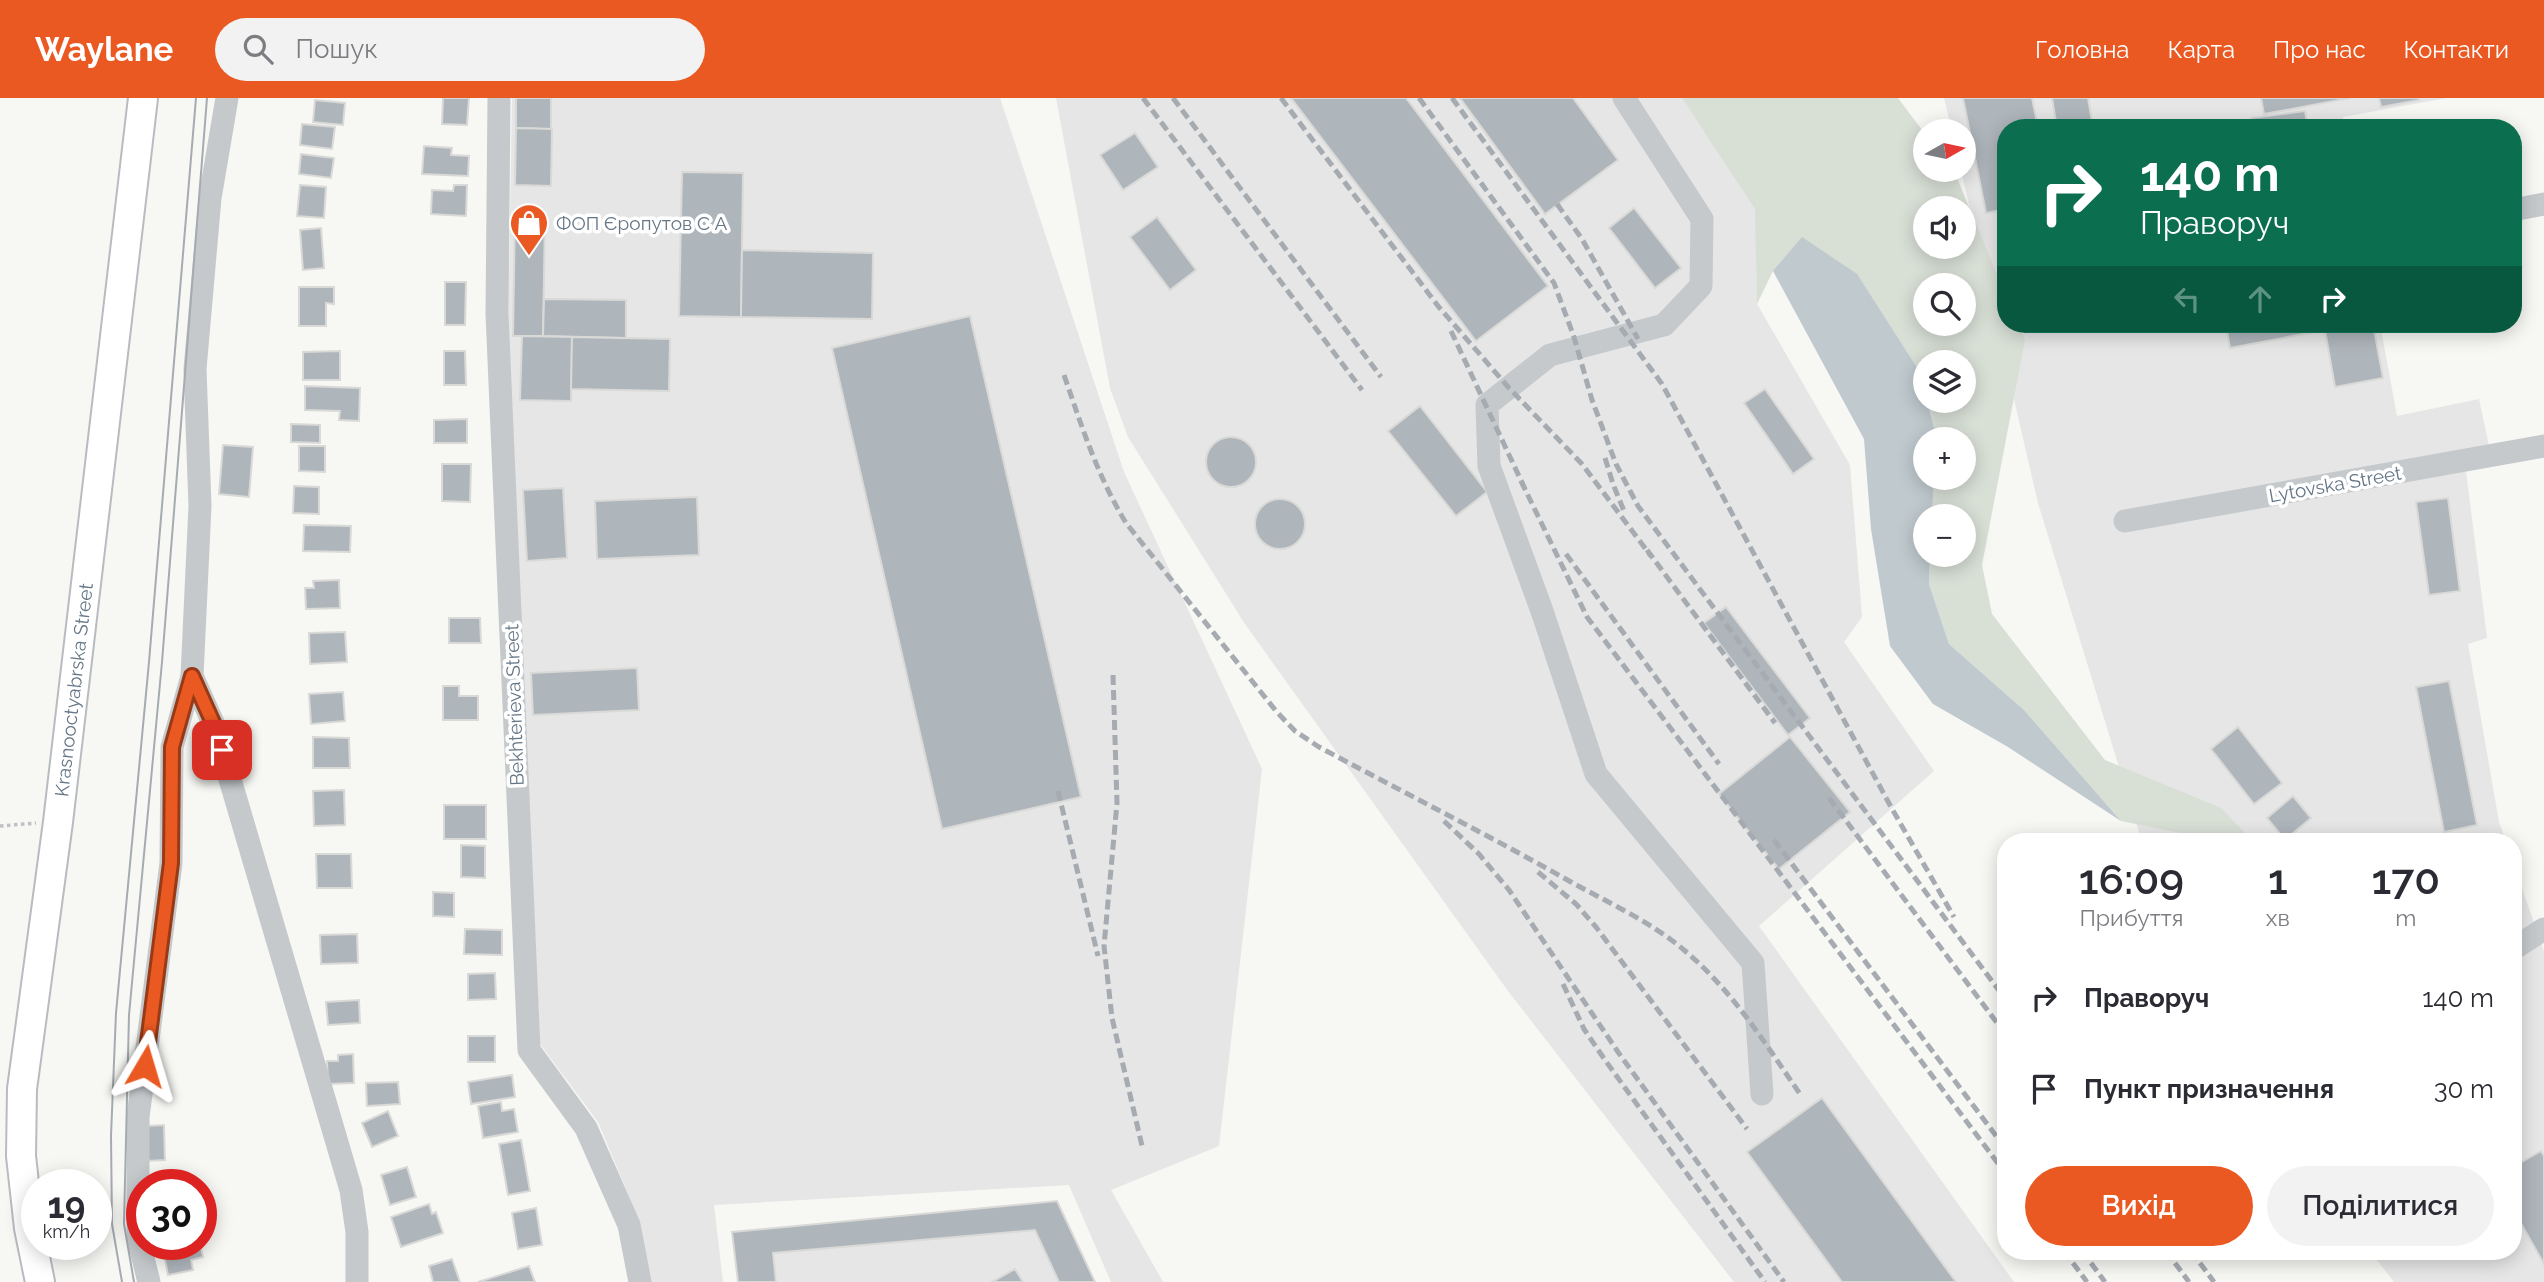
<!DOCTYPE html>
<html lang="uk">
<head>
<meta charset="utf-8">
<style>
  :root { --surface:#fff; --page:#f2f2f3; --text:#2b2b33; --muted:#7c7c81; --accent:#ea5922 }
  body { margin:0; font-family:Raleway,sans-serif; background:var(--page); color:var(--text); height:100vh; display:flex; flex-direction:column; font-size:26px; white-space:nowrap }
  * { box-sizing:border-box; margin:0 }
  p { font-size:23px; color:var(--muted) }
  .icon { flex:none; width:38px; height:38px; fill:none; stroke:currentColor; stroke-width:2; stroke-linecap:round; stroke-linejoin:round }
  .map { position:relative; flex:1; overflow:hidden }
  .details { position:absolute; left:1997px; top:735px; width:525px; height:427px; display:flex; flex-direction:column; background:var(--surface); border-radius:28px; box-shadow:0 4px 18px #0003 }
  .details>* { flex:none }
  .hud { position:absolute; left:1997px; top:21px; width:525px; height:214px; border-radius:28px; box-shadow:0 4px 18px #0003; background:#0b6e4f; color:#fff; overflow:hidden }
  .needle { width:46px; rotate:81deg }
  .tools { position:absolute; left:1913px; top:21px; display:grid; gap:14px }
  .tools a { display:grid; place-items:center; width:63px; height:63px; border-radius:50%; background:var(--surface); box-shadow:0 4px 18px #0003; font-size:35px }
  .speed { position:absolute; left:21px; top:1071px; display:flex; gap:14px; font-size:35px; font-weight:700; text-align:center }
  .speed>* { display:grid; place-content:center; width:91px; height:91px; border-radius:50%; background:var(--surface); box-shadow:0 4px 18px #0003; line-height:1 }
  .speed small { font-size:18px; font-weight:400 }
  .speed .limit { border:10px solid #d22; background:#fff; color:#111 }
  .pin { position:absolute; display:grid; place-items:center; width:60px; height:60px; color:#fff; margin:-30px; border-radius:14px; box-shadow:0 4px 10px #0006 }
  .me { position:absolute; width:77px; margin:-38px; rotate:7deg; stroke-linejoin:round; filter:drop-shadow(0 0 5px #0008) }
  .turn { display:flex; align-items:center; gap:24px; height:147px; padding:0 28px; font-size:32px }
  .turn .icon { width:91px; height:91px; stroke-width:2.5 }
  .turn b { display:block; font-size:49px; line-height:60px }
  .lanes { display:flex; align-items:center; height:66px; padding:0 28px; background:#0003; justify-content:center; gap:35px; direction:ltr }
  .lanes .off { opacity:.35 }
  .eta { display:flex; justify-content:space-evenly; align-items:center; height:119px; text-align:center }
  .eta b { font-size:42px; font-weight:600; line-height:49px }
  .cta { display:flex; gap:14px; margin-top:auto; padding:14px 28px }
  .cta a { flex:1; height:80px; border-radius:42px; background:var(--accent); color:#fff; font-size:28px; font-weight:600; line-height:80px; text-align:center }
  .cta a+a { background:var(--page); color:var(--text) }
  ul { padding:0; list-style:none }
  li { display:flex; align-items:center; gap:21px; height:91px; padding:0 28px }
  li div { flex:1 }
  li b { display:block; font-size:26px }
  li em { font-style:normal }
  header { display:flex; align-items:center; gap:42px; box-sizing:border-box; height:98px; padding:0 35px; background:var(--accent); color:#fff }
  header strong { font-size:33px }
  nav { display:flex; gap:38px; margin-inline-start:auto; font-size:24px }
  .search { width:490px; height:63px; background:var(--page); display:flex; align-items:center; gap:18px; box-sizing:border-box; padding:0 24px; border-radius:38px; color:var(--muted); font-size:26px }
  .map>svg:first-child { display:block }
</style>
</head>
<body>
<header>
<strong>Waylane</strong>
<div class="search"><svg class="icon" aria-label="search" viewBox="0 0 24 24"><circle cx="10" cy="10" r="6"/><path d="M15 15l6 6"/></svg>Пошук</div>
<nav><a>Головна</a><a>Карта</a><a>Про нас</a><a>Контакти</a></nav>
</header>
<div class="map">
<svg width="2544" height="1184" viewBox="0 0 2544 1184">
  <rect width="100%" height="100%" fill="#f7f7f4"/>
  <!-- built -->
  <g fill="#e5e6e5">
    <path d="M 512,0 L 1000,0 L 1124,374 L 1262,671 L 1219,1048 L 1111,1092 L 1163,1184 L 1111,1184 L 1069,1087 L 714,1107 L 723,1184 L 651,1184 L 639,1122 L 598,1024 L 540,946 L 508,238 Z"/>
    <path d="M 1056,0 L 1682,0 L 1756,111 L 1757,206 L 1850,367 L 1862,519 L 1844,544 L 1934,673 L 1759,828 L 2014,1184 L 1734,1184 L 1508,893 L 1245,526 L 1128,339 L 1110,290 Z"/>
    <path d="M 1944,0 L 2447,0 L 2343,19 L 2344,30 L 2006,30 L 2006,226 L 2380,226 L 2397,318 L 2479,301 L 2493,367 L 2466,373 L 2487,540 L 2468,546 L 2499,724 L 2506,744 L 2142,744 L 2038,405 L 1961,72 L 1964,72 L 1964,33 L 1952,33 Z"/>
    <path d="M 2513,765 L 2544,853 L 2544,1184 L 2394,1184 L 2370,1153 L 2513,1153 Z"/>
    <path d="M 1035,1132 L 1059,1184 L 777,1184 L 773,1155 Z"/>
  </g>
  <!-- green -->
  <path fill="#d8dfd5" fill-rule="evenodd" d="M 1682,0 L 1898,0 L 1925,36 L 1925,72 L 1952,72 L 1955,75 L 2005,196 L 2006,226 L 2018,226 L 2025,242 L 1982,467 L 1992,516 L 2105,662 L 2221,710 L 2254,744 L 2196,744 L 2185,736 L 2121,723 L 2024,612 L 1949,546 L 1929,486 L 1930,457 L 1964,457 L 1964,418 L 1932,418 L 1934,380 L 1964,380 L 1964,341 L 1937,341 L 1927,303 L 1964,303 L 1964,264 L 1925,264 L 1925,297 L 1919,273 L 1773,173 L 1757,206 L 1755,111 ZM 1925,110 L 1964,110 L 1964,149 L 1925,149 ZM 1925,187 L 1964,187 L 1964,226 L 1925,226 Z"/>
  <!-- water -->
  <path fill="#bfc9ce" d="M 1802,139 L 1857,176 L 1919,273 L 1937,341 L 1925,341 L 1925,380 L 1934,380 L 1932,418 L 1925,418 L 1925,457 L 1930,457 L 1929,486 L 1949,546 L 2024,612 L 2121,723 L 2008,649 L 1933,606 L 1890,548 L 1871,431 L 1864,341 L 1773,173 Z"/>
  <!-- building -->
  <g fill="#aeb5bb" stroke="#d9d9d7" stroke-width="2">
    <path d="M 443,0 L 469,0 L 467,27 L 442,26 Z"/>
    <path d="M 516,0 L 551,0 L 551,31 L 516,30 Z"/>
    <path d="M 1291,0 L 1406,0 L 1548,188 L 1476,243 Z"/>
    <path d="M 1460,0 L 1573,0 L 1618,62 L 1545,116 Z"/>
    <path d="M 1963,0 L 2032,0 L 2038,30 L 2006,30 L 2006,111 L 1986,115 Z"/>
    <path d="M 2052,0 L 2088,0 L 2093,30 L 2057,30 Z"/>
    <path d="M 2261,0 L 2350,0 L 2264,16 Z"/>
    <path d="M 2379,0 L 2418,0 L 2419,2 L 2381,9 Z"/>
    <path d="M 315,2 L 345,5 L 343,27 L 313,24 Z"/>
    <path d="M 2305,13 L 2308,30 L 2252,30 L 2251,20 Z"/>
    <path d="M 302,26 L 335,29 L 332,51 L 300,47 Z"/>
    <path d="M 516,30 L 552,31 L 551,88 L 515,87 Z"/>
    <path d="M 1135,35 L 1158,69 L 1123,92 L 1100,57 Z"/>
    <path d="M 424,48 L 452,50 L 451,57 L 469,58 L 468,78 L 422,76 Z"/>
    <path d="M 301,56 L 334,60 L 331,80 L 299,76 Z"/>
    <path d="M 682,74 L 743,75 L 741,219 L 679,218 Z"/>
    <path d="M 300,87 L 326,89 L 324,120 L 297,118 Z"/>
    <path d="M 454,87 L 467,87 L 466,118 L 431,116 L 432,92 L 453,93 Z"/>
    <path d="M 1634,110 L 1681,170 L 1655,190 L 1609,130 Z"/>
    <path d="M 515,116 L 545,117 L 543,238 L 513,238 Z"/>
    <path d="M 1157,119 L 1196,172 L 1170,192 L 1130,139 Z"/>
    <path d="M 321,130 L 324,170 L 303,172 L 300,132 Z"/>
    <path d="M 742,152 L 873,155 L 872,221 L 741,219 Z"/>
    <path d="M 445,184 L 466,184 L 465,227 L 445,227 Z"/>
    <path d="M 299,189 L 334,189 L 334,206 L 326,205 L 326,228 L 299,228 Z"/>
    <path d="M 544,201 L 626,202 L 626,240 L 543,238 Z"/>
    <path d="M 970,218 L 1081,699 L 942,731 L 832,250 Z"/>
    <path d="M 2226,226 L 2373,226 L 2383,280 L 2335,289 L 2325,232 L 2230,250 Z"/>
    <path d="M 522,238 L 572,239 L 571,303 L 520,302 Z"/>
    <path d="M 572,239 L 670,241 L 669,293 L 571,291 Z"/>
    <path d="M 340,253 L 340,282 L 303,282 L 303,254 Z"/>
    <path d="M 444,253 L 465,253 L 466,287 L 444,287 Z"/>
    <path d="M 305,288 L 360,290 L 359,323 L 339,322 L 340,313 L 305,312 Z"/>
    <path d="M 1765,291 L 1814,361 L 1793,376 L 1744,305 Z"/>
    <path d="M 1420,308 L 1487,394 L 1456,418 L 1388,333 Z"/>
    <path d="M 467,321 L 467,345 L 434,345 L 434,322 Z"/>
    <path d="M 291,326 L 320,327 L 320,345 L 291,344 Z"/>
    <circle cx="1231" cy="364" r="25"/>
    <path d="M 223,347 L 253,349 L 249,399 L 219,396 Z"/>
    <path d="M 299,348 L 325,348 L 325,374 L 299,373 Z"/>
    <path d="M 442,366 L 471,366 L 470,404 L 442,403 Z"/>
    <path d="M 294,388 L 319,389 L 319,416 L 293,415 Z"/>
    <path d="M 563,390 L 567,460 L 527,463 L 523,392 Z"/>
    <path d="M 697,399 L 699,457 L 597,461 L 595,403 Z"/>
    <path d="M 2448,400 L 2460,493 L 2429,497 L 2416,404 Z"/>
    <circle cx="1280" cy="426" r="25"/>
    <path d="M 304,427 L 351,428 L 350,454 L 303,453 Z"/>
    <path d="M 339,482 L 340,510 L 306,511 L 305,490 L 314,490 L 313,483 Z"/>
    <path d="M 1726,509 L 1810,620 L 1788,637 L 1704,525 Z"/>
    <path d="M 449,520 L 480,520 L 481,545 L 449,545 Z"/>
    <path d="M 345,534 L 347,564 L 310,566 L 309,535 Z"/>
    <path d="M 637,570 L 639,612 L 533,617 L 531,575 Z"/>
    <path d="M 2449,583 L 2477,727 L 2444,734 L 2416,589 Z"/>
    <path d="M 443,588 L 459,588 L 459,598 L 478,598 L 478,622 L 443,622 Z"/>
    <path d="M 343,594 L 345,623 L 311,626 L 309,596 Z"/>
    <path d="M 2238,629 L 2282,685 L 2254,706 L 2211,651 Z"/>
    <path d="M 313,639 L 349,640 L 350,670 L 313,670 Z"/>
    <path d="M 1790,639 L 1850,714 L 1779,771 L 1719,696 Z"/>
    <path d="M 344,692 L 345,727 L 314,728 L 313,693 Z"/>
    <path d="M 2293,698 L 2311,720 L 2285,742 L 2267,720 Z"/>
    <rect x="444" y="707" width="42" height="34"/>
    <path d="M 461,747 L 485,748 L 485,780 L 461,779 Z"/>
    <path d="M 316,756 L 351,756 L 352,790 L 317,790 Z"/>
    <path d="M 433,794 L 454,795 L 454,819 L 433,818 Z"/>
    <path d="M 465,831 L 502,832 L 502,857 L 464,856 Z"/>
    <path d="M 357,836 L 358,865 L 321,866 L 320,837 Z"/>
    <path d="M 495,875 L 496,901 L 468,902 L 468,876 Z"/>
    <path d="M 359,902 L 360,925 L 328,927 L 326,904 Z"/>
    <rect x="468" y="938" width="27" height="26"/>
    <path d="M 353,956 L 354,985 L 328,986 L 327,963 L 338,963 L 338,957 Z"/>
    <path d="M 512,977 L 515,999 L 471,1006 L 468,984 Z"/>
    <path d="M 398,984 L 400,1006 L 367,1008 L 366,985 Z"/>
    <path d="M 1822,1000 L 1956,1184 L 1842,1184 L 1747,1054 Z"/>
    <path d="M 501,1004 L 502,1013 L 514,1011 L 518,1034 L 483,1040 L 478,1008 Z"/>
    <path d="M 388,1013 L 398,1038 L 372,1049 L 362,1025 Z"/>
    <path d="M 164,1027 L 165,1062 L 146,1063 L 145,1028 Z"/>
    <path d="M 521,1042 L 530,1093 L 508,1097 L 499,1046 Z"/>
    <path d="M 2541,1053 L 2544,1058 L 2544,1166 L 2513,1111 L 2513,1069 Z"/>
    <path d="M 407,1069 L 416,1099 L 390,1107 L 381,1077 Z"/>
    <path d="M 186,1076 L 187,1087 L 161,1087 L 160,1081 Z"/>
    <path d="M 1057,1103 L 1095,1184 L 1059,1184 L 1035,1132 L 773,1155 L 776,1184 L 738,1184 L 732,1134 Z"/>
    <path d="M 429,1106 L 432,1116 L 436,1114 L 443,1135 L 401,1149 L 391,1119 Z"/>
    <path d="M 536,1110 L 542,1147 L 518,1151 L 512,1115 Z"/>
    <path d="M 162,1146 L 200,1146 L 203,1159 L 191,1162 L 193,1172 L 168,1177 Z"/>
    <path d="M 452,1161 L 460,1184 L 433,1184 L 429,1168 Z"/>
    <path d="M 529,1168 L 535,1184 L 478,1184 Z"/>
    <path d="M 1015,1171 L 1023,1184 L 992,1184 Z"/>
  </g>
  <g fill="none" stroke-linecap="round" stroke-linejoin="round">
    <defs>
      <g id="major">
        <path id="s1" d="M 40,1184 L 29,1130 L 21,1058 L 22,991 L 58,724 L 143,0"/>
      </g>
    </defs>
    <!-- major casing -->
    <use href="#major" stroke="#b8bcc0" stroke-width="32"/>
    <!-- path -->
    <path stroke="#bec1c3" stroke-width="3.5" stroke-dasharray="3.5 3.5" stroke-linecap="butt" d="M 0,728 L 36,725"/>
    <!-- minor -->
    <g stroke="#c5c9cc" stroke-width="23">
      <path d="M 227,0 L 210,100 L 195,271 L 200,408 L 192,578 L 214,627 L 351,1092 L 357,1134 L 357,1184"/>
      <path d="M 499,0 L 497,216 L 529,952 L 586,1030 L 629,1127 L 640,1184"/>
      <path d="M 1624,0 L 1702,121 L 1701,188 L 1664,227 L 1550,257 L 1487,307 L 1489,368 L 1542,513 L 1596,676 L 1753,865 L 1762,996"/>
      <path d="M 2513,112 L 2544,106"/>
      <path d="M 2125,423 L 2544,348"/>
      <path d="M 2513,851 L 2544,831"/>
      <path d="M 149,1184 L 138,1140 L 138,1019 L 171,765 L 172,649 L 192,578"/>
    </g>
    <!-- major -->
    <use href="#major" stroke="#fff" stroke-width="28"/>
    <!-- tram -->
    <g stroke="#a5abb1" stroke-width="2">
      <path d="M 122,1184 L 112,1126 L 111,1038 L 116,915 L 149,564 L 196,0"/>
      <path d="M 134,1184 L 124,1126 L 129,917 L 162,564 L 207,0"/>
    </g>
    <!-- rail -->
    <g stroke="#a5abb1" stroke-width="5" stroke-dasharray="10 5" stroke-linecap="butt">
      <path d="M 1143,0 L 1362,292"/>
      <path d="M 1173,0 L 1381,279"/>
      <path d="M 1281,0 L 1438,208 L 1509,290 L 1582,366 L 1651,458"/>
      <path d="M 1419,0 L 1554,185 L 1574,239 L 1592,302 L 1616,366 L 1638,408 L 2006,902"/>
      <path d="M 1452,0 L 1662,286 L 1891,709 L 1954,819"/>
      <path d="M 1557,106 L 1582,141 L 1638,241"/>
      <path d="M 1451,233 L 1525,391"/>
      <path d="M 1064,277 C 1082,329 1097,377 1126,425 L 1276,613 L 1295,633 L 1319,649 C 1403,694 1488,737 1571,784 C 1609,805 1651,824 1684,852 C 1732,892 1765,945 1800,996"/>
      <path d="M 1605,360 L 1613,386 L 1624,413"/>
      <path d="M 1521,383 L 1587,519 L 2006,1076"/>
      <path d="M 1647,452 L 1775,625"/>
      <path d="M 1566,456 L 1719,666"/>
      <path d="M 1113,577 L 1117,705 L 1104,848 L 1112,920 L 1143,1052"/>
      <path d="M 1058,693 L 1098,858"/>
      <path d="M 1829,700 L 2006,937"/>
      <path d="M 1444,723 L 1479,756 L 1509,792 L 1618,954 L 1784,1184"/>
      <path d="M 1774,742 L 2006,1051"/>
      <path d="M 1538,774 L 1576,806 L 1596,829 L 1747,1031"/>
      <path d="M 1563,886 L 1584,931 L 1605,962 L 1765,1184"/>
      <path d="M 2064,1153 L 2087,1184"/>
      <path d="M 2082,1153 L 2105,1184"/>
      <path d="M 2166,1153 L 2189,1184"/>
      <path d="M 2191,1153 L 2214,1184"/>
    </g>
  </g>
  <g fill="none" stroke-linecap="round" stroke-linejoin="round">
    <defs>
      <path id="route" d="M 145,968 L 171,765 L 172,649 L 192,578 L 214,627 L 222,652"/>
    </defs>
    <!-- route casing -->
    <use href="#route" stroke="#983a16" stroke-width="18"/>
    <!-- route -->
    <use href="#route" stroke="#ea5922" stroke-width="12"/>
  </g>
  <!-- icons -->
  <defs>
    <symbol id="shop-pin" viewBox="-11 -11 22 30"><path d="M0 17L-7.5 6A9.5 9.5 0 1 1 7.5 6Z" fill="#ea5922" stroke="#fff"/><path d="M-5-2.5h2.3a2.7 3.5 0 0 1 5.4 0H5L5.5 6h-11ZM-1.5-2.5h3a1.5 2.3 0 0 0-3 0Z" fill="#fff"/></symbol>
  </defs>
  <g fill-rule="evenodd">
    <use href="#shop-pin" x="507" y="103" width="44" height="60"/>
  </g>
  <g text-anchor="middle" stroke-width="7" stroke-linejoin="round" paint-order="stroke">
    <!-- poi labels -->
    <g font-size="19" fill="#657686" stroke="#fff" text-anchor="start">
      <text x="556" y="132">ФОП Єропутов С А</text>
    </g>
    <!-- street labels -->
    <g font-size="19" fill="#657686" stroke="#fff">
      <text transform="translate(2335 386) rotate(-10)" y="7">Lytovska Street</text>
      <text dy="7" stroke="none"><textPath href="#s1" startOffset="597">Krasnooctyabrska Street</textPath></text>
      <text transform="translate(514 607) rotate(-92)" y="7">Bekhterieva Street</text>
    </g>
  </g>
</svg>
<div class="tools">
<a><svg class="needle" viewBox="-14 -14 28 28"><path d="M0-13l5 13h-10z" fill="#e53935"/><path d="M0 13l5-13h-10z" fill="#7c7c81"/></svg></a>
<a><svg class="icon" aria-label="sound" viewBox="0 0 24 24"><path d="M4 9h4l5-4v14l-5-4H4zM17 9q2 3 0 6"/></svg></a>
<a><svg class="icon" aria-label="search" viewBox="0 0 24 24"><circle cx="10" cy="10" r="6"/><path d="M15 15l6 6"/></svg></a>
<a><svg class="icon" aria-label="layers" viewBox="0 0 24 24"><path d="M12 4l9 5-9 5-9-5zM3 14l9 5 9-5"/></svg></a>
<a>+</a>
<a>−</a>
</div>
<div class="speed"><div>19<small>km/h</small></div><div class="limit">30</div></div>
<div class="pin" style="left:222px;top:652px;background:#d93025"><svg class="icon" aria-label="arrive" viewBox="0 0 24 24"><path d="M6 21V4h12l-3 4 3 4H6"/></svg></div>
<svg class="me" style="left:145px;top:968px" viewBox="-20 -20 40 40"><path d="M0-17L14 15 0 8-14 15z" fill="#ea5922" stroke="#fff" stroke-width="4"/></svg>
<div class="hud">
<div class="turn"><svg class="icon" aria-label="right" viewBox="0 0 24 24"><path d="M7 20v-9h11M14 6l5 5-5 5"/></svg><div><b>140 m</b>Праворуч</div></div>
<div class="lanes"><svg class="icon off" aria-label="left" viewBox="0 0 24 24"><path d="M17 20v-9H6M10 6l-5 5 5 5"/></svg><svg class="icon off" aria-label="ahead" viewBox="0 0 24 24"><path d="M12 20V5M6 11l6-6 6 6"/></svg><svg class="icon" aria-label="right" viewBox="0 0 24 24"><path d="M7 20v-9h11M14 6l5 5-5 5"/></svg></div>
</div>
<section class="details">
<div class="eta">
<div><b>16:09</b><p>Прибуття</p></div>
<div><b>1</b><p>хв</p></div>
<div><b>170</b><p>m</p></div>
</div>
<ul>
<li><svg class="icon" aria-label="right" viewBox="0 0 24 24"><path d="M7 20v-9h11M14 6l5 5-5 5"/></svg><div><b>Праворуч</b></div><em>140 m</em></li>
<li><svg class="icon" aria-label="arrive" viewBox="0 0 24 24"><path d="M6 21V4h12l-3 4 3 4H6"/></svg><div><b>Пункт призначення</b></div><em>30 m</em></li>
</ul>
<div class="cta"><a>Вихід</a><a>Поділитися</a></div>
</section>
</div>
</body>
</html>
